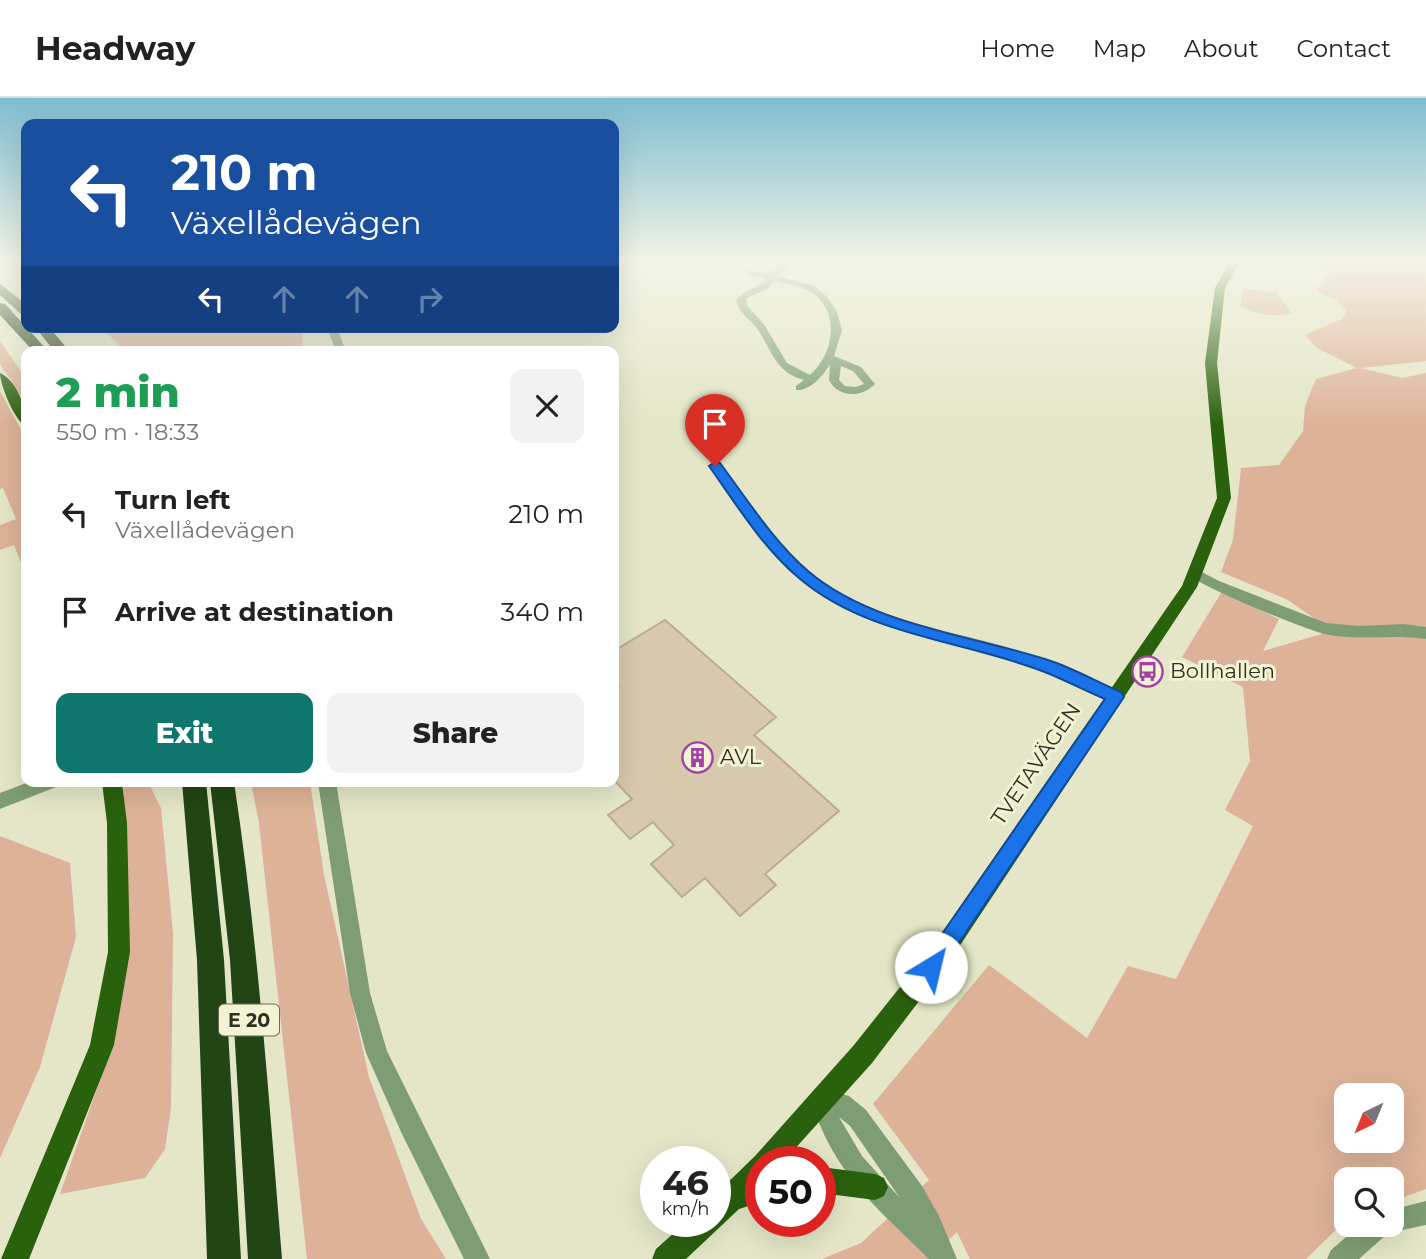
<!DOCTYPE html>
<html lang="en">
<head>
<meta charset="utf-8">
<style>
  :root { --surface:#fff; --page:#f2f2f2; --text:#222; --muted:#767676; --line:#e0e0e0; --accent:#0f766e }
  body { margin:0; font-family:Montserrat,sans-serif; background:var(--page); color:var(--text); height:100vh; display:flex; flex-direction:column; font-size:26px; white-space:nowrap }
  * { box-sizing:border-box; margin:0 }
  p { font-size:23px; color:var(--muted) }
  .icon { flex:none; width:38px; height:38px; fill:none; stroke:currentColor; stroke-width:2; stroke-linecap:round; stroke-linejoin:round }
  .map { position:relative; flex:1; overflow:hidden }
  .side { position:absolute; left:21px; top:248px; width:598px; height:441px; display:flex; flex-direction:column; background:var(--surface); border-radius:14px; box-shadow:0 7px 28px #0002 }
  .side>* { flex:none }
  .hud { position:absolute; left:21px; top:21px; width:598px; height:214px; border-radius:14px; box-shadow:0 7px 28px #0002; background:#1a4fa0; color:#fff; overflow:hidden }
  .needle { width:46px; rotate:223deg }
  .fabs { position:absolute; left:1334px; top:985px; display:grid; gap:14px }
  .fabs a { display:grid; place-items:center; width:70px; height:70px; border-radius:14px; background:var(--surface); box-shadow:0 7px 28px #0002; font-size:35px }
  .speed { position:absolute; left:640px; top:1048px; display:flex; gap:14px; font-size:35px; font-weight:700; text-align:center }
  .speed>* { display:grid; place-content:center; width:91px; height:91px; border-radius:50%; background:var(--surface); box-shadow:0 7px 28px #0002; line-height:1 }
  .speed small { font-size:18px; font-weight:400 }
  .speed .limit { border:10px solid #d22; background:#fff; color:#111 }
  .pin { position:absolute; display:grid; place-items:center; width:60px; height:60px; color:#fff; margin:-72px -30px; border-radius:50% 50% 50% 0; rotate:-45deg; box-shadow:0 0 7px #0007 }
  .pin .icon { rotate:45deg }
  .me { position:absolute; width:77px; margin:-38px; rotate:36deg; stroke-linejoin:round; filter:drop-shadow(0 0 5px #0008) }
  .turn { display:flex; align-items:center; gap:24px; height:147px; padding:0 35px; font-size:32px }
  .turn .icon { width:91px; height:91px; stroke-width:2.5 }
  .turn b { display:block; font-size:49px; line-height:60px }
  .lanes { display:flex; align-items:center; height:66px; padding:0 35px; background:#0003; justify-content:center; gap:35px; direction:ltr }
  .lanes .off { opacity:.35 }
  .round { display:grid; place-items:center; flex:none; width:74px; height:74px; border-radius:14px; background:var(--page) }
  .summary { display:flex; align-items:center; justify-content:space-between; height:119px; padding:0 35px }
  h1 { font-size:42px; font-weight:800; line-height:52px; color:#1e9e55 }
  .button { display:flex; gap:14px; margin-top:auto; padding:14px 35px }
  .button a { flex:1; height:80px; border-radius:14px; background:var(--accent); color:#fff; font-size:28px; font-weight:800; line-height:80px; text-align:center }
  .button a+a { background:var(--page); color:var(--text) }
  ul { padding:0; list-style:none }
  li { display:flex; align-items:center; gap:21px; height:98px; padding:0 35px }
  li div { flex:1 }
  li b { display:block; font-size:26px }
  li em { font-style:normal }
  header { display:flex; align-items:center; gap:42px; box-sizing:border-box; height:98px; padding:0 35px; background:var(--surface); border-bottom:2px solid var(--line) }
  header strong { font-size:33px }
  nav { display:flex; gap:38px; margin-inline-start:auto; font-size:24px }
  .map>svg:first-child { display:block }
</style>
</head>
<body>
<header>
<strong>Headway</strong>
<nav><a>Home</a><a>Map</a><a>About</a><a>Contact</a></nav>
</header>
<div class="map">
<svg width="1426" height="1161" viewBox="0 0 1426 1161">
  <rect width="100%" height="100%" fill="#e4e6c7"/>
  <!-- green -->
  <g fill="#ddb298" fill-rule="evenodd">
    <path d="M 1302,165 L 1426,165 L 1426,263 L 1361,270 L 1402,280 L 1426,275 L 1426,1091 L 1391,1104 L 1391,1082 L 1346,1082 L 1346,1122 L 1306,1161 L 970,1161 L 957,1134 L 928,1161 L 822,1161 L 861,1145 L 929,1082 L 873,1006 L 989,867 L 1087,940 L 1128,868 L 1176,881 L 1253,728 L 1225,712 L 1250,663 L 1243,589 L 1182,559 L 1221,495 L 1279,521 L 1263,553 L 1332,533 L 1288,502 L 1221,474 L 1233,442 L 1241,370 L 1279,367 L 1303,333 L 1305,308 L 1316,281 L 1357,270 L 1317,250 L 1305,237 L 1342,221 L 1347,213 L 1336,202 L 1317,194 L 1318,188 L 1323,188 L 1326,177 L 1333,179 L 1335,174 ZM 1346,998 L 1391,998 L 1391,1043 L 1346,1043 Z"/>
    <path d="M 1243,191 L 1276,194 L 1292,215 C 1272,220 1258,217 1240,208 Z"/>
    <path d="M 101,229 L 302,229 L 303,254 L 126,254 Z"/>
    <path d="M 0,243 L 26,281 L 26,305 L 0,266 Z"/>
    <path d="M 0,293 L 26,341 L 26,478 L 14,447 L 0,452 L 0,427 L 16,421 L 3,390 L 0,391 Z"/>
    <path d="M 123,684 L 148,684 L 161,710 L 173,835 L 171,1010 L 165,1051 L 145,1080 L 60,1096 L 114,942 L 125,722 Z"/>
    <path d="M 251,684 L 310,684 L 324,777 L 369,979 L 421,1121 L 446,1161 L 307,1161 L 259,725 Z"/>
    <path d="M 0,738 L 70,765 L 76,839 L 40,969 L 0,1060 Z"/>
  </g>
  <!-- building -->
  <path fill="#d8c8ac" stroke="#bbab91" stroke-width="2" d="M 665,522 L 776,619 L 754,637 L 839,713 L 765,776 L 776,787 L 740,818 L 705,780 L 682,799 L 651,766 L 674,747 L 653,724 L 630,741 L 608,717 L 632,701 L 614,682 L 614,592 L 619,588 L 614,583 L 614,553 Z"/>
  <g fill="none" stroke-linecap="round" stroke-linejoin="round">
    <!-- minor -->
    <g fill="#7f9d75" fill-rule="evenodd">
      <path d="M 784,165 L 795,165 L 777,178 L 815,188 L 828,200 L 837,214 L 842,232 L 834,258 L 861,269 L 875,286 C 862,300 838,300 829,282 L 830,266 C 823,278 810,293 796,292 L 796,288 L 804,282 C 774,274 772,251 756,229 C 748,220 739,215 736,202 C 744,192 757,191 766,181 L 746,176 L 746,172 L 769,176 ZM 774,183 C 785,186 801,187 811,194 C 841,213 834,256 810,277 L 787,265 L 765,228 L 746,206 L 747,200 L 767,191 ZM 841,268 L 853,273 L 864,286 L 856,289 L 845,288 L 839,282 Z"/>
      <path d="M 327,229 L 337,229 L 346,254 L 336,254 Z"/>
      <path d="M 715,364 L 719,365 C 748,403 773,446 811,475 C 866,519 937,530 1003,548 C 1044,560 1083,576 1122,595 L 1124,599 L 1122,603 C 1109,608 1054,577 1038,571 C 959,542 865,537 799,481 C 762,450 736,407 709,368 Z"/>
      <path d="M 1194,470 L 1219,483 L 1326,525 L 1359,528 L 1404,526 L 1426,529 L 1426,541 C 1392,536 1358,543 1324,536 C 1304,531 1197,488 1187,475 Z"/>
      <path d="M 29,684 L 59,684 L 56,689 L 0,711 L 0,695 Z"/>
      <path d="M 318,684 L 336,684 L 370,895 L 387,953 L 490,1161 L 464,1161 L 402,1036 L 366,955 L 350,895 Z"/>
      <path d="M 822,990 L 849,998 L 866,1012 L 922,1088 L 939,1118 L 957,1161 L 929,1161 C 878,1111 831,1073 811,1001 L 814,993 ZM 839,1019 L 850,1028 L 900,1100 L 862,1058 Z"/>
      <path d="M 1426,1103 L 1426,1127 L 1388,1135 L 1359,1161 L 1327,1161 L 1331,1152 L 1360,1127 L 1391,1127 L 1391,1112 Z"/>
    </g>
    <!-- major -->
    <g fill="#2a610d" fill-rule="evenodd">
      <path d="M 1229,165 L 1239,165 L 1225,190 L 1217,265 L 1231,400 L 1197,489 L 951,861 L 872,965 L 783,1064 L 761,1064 L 761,1104 L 739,1111 L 686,1161 L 652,1161 L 656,1151 L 686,1124 L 716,1124 L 716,1096 L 755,1058 L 854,947 L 935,845 L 1182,488 L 1217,400 L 1205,265 L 1215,190 Z"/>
      <path d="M 0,275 C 18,284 26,309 26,328 C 15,324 0,287 0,275 Z"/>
      <path d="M 102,684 L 122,684 L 127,725 L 130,854 L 114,947 L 29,1161 L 1,1161 L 90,947 L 108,854 L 107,725 Z"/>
      <path d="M 821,1069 L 875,1076 L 884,1080 L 888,1089 L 884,1098 L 875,1102 L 821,1095 Z"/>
    </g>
    <!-- highway -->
    <g fill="#224613" fill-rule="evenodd">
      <path d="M 0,186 L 26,206 L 26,217 L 21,216 L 0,197 Z"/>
      <path d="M 0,205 L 5,206 L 49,254 L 34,254 L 0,217 Z"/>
      <path d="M 35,229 L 49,229 L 70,254 L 55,254 Z"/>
      <path d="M 182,684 L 206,684 L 224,862 L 241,1161 L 207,1161 L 197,862 Z"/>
      <path d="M 210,684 L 234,684 C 258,842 269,1002 282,1161 L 248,1161 L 230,862 Z"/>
    </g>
  </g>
  <!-- sky -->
  <linearGradient id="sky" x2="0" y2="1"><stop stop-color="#7ebdd0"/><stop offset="0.5" stop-color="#f3f4e6"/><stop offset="1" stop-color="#f3f4e6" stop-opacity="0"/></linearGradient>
  <rect width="1426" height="327" fill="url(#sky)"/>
  <!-- route -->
  <path fill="#1a73e8" stroke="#114b97" stroke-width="2" d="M 715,364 L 720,365 C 747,401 773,443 808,473 C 871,527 970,537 1048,562 C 1073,570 1097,584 1121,594 L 1124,599 L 938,876 L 931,879 L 924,876 L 920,869 L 924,862 L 1105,601 C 1084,592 1063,581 1042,573 C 962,542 867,538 799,480 C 763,450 736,406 709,368 Z"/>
  <!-- icons -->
  <defs>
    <symbol id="bus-ring" viewBox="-11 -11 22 22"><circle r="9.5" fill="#f1f3d4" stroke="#a33fa5" stroke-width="1.5"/><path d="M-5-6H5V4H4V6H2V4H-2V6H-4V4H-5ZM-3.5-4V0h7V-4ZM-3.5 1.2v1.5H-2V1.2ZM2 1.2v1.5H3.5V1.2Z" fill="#a33fa5"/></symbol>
    <symbol id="building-ring" viewBox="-11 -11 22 22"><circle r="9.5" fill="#f1f3d4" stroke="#a33fa5" stroke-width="1.5"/><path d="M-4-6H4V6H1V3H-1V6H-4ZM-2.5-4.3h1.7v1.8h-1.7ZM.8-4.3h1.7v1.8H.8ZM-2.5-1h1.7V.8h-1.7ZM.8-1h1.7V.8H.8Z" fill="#a33fa5"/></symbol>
  </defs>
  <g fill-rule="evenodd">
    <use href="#bus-ring" x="1130" y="556" width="35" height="35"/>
    <use href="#building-ring" x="680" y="642" width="35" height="35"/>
  </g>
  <g text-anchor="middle" stroke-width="6" stroke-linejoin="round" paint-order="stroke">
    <!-- shield labels -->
    <rect fill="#f1f3d4" stroke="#696a58" stroke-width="2" x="219" y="906.5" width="60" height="31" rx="5"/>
    <g font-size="19" font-weight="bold" fill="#2f2f23">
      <text x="249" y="929">E 20</text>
    </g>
    <!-- poi labels -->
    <g font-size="21" fill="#2f2f23" stroke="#f1f3d4" text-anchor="start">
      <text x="1170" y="580">Bollhallen</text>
      <text x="720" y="666">AVL</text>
    </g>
    <!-- street labels -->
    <g font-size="21" fill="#2f2f23" stroke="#f1f3d4">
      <text transform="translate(1036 666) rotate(-56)" y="7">TVETAVÄGEN</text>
    </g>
  </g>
</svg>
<div class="fabs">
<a><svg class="needle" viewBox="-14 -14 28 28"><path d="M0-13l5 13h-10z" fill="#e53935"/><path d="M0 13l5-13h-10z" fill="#767676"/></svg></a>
<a><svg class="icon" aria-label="search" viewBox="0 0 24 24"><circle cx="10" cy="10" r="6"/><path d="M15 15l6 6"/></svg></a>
</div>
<div class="speed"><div>46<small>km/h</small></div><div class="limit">50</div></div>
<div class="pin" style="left:715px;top:368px;background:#d93025"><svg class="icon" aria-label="arrive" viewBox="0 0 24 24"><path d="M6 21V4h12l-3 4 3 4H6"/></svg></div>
<svg class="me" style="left:931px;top:869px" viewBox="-20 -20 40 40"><circle r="19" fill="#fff"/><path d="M0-13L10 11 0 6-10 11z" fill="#1a73e8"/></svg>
<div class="hud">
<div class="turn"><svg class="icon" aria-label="left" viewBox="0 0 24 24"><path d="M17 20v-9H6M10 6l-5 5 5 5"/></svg><div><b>210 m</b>Växellådevägen</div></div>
<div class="lanes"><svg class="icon" aria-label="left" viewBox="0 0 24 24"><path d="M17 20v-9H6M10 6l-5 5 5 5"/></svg><svg class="icon off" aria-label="ahead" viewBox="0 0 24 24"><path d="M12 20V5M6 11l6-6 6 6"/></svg><svg class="icon off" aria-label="ahead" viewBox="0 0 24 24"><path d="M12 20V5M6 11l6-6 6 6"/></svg><svg class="icon off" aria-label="right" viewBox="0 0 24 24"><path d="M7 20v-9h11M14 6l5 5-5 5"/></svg></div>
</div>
<section class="side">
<div class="summary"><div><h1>2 min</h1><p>550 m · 18:33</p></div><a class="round"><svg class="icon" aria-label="close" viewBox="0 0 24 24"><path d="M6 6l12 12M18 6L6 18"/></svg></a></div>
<ul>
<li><svg class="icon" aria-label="left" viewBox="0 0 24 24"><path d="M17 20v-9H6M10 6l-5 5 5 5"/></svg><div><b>Turn left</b><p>Växellådevägen</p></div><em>210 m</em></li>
<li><svg class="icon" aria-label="arrive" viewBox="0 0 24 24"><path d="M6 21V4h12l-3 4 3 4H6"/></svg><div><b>Arrive at destination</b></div><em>340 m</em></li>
</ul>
<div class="button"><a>Exit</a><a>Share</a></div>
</section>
</div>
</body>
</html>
